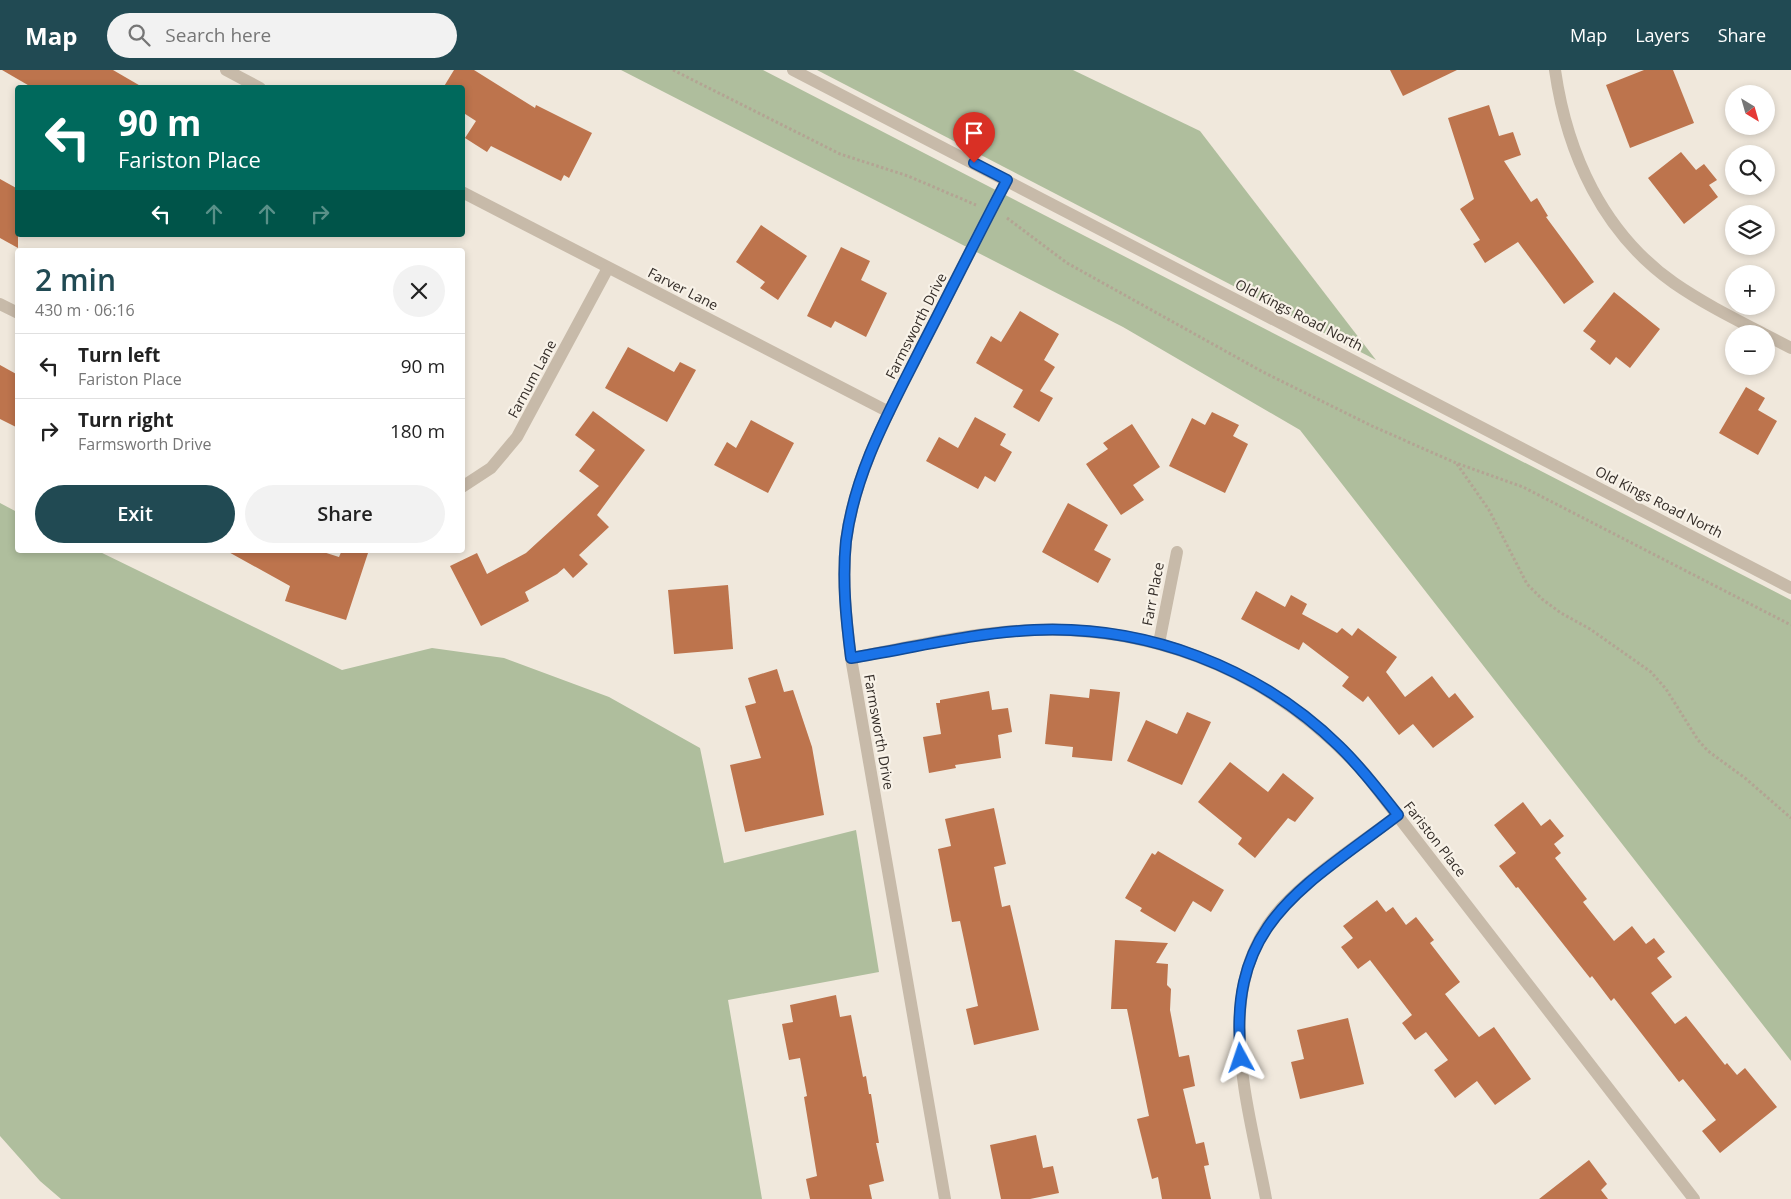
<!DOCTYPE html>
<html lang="en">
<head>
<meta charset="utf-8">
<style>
  :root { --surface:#fff; --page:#f2f2f2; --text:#222; --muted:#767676; --line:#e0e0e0; --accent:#214a53 }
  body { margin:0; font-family:"Open Sans",sans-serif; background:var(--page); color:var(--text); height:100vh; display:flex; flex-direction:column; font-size:19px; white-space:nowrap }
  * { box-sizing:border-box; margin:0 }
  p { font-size:16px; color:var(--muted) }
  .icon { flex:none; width:28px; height:28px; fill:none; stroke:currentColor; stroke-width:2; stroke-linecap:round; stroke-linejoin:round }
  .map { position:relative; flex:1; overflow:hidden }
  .drawer { position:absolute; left:15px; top:178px; width:450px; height:305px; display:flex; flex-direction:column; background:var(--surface); border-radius:5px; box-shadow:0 2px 8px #0003 }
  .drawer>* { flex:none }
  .guide { position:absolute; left:15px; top:15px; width:450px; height:152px; border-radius:5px; box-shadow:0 2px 8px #0003; background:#00695c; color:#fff; overflow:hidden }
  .needle { width:32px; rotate:143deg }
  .controls { position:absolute; left:1725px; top:15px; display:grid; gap:10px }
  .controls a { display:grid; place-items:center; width:50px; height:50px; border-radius:50%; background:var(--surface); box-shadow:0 2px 8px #0003; font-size:25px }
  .pin { position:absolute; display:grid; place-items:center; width:42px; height:42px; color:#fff; margin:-51px -21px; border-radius:50% 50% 50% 0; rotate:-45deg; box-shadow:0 0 5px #0007 }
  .pin .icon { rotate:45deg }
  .me { position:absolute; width:55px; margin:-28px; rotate:355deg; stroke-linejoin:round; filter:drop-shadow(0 0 4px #0008) }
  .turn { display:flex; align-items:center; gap:18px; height:105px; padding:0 20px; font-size:22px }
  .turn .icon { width:65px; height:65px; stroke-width:2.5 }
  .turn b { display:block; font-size:35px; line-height:42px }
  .lanes { display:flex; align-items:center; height:48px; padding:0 20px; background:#0003; justify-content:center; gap:25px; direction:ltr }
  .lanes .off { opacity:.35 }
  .round { display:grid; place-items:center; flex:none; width:52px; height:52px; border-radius:26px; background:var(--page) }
  .headline { display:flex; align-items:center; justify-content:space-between; height:85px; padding:0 20px }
  h1 { font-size:30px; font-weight:600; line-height:38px; color:var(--accent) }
  .cta { display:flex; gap:10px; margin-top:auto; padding:10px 20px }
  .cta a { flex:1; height:58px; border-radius:30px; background:var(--accent); color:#fff; font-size:20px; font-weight:600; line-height:58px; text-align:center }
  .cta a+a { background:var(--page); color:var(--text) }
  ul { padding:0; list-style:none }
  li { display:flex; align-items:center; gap:15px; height:65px; padding:0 20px; border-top:1px solid var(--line) }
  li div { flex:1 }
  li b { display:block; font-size:19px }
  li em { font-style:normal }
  header { display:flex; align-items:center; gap:30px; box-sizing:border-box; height:70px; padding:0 25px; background:var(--accent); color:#fff }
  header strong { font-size:24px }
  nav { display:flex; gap:28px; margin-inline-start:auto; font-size:18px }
  .search { width:350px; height:45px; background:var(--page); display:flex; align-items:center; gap:12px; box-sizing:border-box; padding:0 18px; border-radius:28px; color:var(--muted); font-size:19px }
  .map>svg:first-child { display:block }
</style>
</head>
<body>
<header>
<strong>Map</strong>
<div class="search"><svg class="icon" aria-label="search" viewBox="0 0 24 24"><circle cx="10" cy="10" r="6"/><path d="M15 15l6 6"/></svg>Search here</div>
<nav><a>Map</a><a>Layers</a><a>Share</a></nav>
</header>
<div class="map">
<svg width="1791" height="1129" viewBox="0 0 1791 1129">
  <rect width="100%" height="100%" fill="#f0e8dc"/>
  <!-- green -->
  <g fill="#afbe9d">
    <path d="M 621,0 L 763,0 L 1791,530 L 1791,991 L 1300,360 L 1123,257 Z"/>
    <path d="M 817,0 L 1073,0 L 1200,61 L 1376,290 Z"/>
    <path d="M 0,433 L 17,442 L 18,480 L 96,480 L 342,600 L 432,578 L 504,588 L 609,627 L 700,678 L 724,793 L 856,760 L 879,902 L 728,930 L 762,1129 L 61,1129 L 40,1111 L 0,1066 Z"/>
  </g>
  <!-- building -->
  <g fill="#bd744d">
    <path d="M 2,0 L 113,0 L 144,18 L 33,18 Z"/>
    <path d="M 454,0 L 474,0 L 535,38 L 536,35 L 592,63 L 569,108 L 564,105 L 561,111 L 491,76 L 487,82 L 465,68 L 476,51 L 462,42 L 462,18 L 443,18 Z"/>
    <path d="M 1390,0 L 1457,0 L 1403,26 Z"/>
    <path d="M 1644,0 L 1673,0 L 1694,53 L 1630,78 L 1606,15 Z"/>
    <path d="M 1489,35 L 1499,66 L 1513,62 L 1521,85 L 1504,91 L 1531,132 L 1537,128 L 1548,146 L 1546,147 L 1594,212 L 1564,234 L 1518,172 L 1485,193 L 1473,174 L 1480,170 L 1460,139 L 1474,129 L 1448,48 Z"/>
    <path d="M 1681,82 L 1696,100 L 1704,94 L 1717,110 L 1709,115 L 1718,127 L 1684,154 L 1648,108 Z"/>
    <path d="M 0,109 L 18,119 L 18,178 L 0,168 Z"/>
    <path d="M 761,155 L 807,186 L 778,230 L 760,218 L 765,212 L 736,192 Z"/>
    <path d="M 841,177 L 870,191 L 861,210 L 887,223 L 866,267 L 835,251 L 831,258 L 807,246 Z"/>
    <path d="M 1614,222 L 1660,259 L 1630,298 L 1616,287 L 1610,295 L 1590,279 L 1596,271 L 1583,261 Z"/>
    <path d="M 1020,241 L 1059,264 L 1044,290 L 1055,297 L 1040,321 L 1053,328 L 1039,352 L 1013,337 L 1023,320 L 976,293 L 991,266 L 1001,272 Z"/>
    <path d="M 628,277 L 674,302 L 680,292 L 696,300 L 667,352 L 605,318 Z"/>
    <path d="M 0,295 L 18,305 L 18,358 L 0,349 Z"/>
    <path d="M 1746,317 L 1765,328 L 1758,340 L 1777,351 L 1758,385 L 1719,363 Z"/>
    <path d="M 593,341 L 645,380 L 597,445 L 609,457 L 579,485 L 588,494 L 573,508 L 564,498 L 557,504 L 525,522 L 529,531 L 481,556 L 450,496 L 477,483 L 487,504 L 526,483 L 599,416 L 579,401 L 595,380 L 575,365 Z"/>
    <path d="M 1212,342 L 1239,355 L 1233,366 L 1248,374 L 1225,423 L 1169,396 L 1192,348 L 1205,355 Z"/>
    <path d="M 975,347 L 1006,364 L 1000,375 L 1012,382 L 995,412 L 985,406 L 978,419 L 926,391 L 939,367 L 958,378 Z"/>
    <path d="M 751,350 L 794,373 L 768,423 L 714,395 L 727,372 L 736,378 Z"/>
    <path d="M 1132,354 L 1160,397 L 1133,415 L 1144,430 L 1121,445 L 1086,394 L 1108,379 L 1103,373 Z"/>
    <path d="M 1068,433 L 1108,455 L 1094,480 L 1111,489 L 1098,513 L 1042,482 Z"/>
    <path d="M 225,480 L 317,480 L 339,487 L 342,480 L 369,480 L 346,550 L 285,531 L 290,516 Z"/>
    <path d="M 728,515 L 733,579 L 674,584 L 668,520 Z"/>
    <path d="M 1256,521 L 1285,537 L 1291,525 L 1307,534 L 1302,544 L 1337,563 L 1342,558 L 1352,566 L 1358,558 L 1397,587 L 1386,602 L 1405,627 L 1432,606 L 1449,628 L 1455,623 L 1474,647 L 1433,678 L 1413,654 L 1399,665 L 1368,626 L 1363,632 L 1342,616 L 1349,607 L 1303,572 L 1299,580 L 1241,549 Z"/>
    <path d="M 777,599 L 784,622 L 793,620 L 812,677 L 824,745 L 745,762 L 730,695 L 761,688 L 745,636 L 756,633 L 748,608 Z"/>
    <path d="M 1090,619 L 1120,622 L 1112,691 L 1072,687 L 1073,677 L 1045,674 L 1050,624 L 1089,628 Z"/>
    <path d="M 989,621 L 992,640 L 1008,638 L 1012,662 L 998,665 L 1001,688 L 955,695 L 956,698 L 929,703 L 923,667 L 941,664 L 936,633 L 940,633 L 940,630 Z"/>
    <path d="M 1187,642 L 1211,652 L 1182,715 L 1127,691 L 1146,650 L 1177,664 Z"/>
    <path d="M 1230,692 L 1268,722 L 1283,703 L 1314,728 L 1295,752 L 1288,748 L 1255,788 L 1238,774 L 1242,768 L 1198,732 Z"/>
    <path d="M 1523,732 L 1541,756 L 1550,749 L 1564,766 L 1554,774 L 1561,783 L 1555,788 L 1587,829 L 1583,832 L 1614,871 L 1632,856 L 1646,874 L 1654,868 L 1665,882 L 1657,888 L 1672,907 L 1651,923 L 1675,954 L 1686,946 L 1725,995 L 1727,993 L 1737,1005 L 1745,998 L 1777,1037 L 1720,1083 L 1702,1061 L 1716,1050 L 1683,1009 L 1679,1012 L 1614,928 L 1611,931 L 1592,906 L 1590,908 L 1518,817 L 1516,818 L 1499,796 L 1516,783 L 1494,755 Z"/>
    <path d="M 994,738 L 1006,794 L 994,797 L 1002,837 L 1010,835 L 1039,960 L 974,975 L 966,939 L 978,936 L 960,851 L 952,852 L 938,779 L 951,776 L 945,749 Z"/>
    <path d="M 1158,781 L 1224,820 L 1211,842 L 1193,831 L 1175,862 L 1140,841 L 1142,838 L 1125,828 L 1152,783 L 1155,785 Z"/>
    <path d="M 1377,830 L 1386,842 L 1393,837 L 1406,855 L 1416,847 L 1434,870 L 1430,873 L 1460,912 L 1445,924 L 1479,967 L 1494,957 L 1531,1009 L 1495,1035 L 1477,1011 L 1455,1028 L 1434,1000 L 1448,990 L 1426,962 L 1415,970 L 1402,953 L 1412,945 L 1370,890 L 1358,899 L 1341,877 L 1353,868 L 1343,856 Z"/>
    <path d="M 1115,870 L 1168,873 L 1156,893 L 1168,894 L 1167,915 L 1171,919 L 1170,940 L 1179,987 L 1189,985 L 1195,1016 L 1183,1019 L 1196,1074 L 1204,1072 L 1209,1095 L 1204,1096 L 1211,1129 L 1162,1129 L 1158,1107 L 1152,1109 L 1137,1049 L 1149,1046 L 1127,939 L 1111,939 Z"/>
    <path d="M 836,925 L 840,947 L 851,945 L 863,1007 L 866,1006 L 869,1024 L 871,1024 L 879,1073 L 876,1073 L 884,1111 L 869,1115 L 872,1129 L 810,1129 L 806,1109 L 817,1106 L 804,1027 L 807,1026 L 800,988 L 789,990 L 782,954 L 793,952 L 790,935 Z"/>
    <path d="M 1348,948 L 1364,1014 L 1300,1029 L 1291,992 L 1304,989 L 1297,960 Z"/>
    <path d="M 1036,1065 L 1043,1098 L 1053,1096 L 1059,1123 L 1030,1129 L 1001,1129 L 990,1075 Z"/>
    <path d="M 1589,1090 L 1607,1114 L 1601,1120 L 1608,1129 L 1539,1129 Z"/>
  </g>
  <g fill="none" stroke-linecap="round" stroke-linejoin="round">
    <!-- path -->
    <g stroke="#b3a493" stroke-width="3" stroke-dasharray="2.5 2.5" stroke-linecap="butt">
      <path d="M 673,0 L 840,84 L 908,106 L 976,135"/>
      <path d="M 1007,148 L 1067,193 L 1263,302 L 1372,356 L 1456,393 L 1523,417 L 1791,555"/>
      <path d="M 1457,394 L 1489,440 L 1527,514 L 1542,529 L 1561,543 L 1590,559 L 1651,602 L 1666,619 L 1698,670 L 1708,681 L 1745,708 L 1791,748"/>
    </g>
    <!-- minor -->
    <g stroke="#c7baa9" stroke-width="12">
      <path d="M 226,0 L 260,18"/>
      <path d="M 1555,0 C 1567,84 1603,163 1674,213 C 1703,233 1733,248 1764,264"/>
      <path d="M 462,122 L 889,342"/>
      <path d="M 0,234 L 18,243"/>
      <path d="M 1766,265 L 1791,278"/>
      <path d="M 462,417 L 491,398 L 517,367 L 608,198"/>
      <path d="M 1159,573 L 1177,482"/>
      <path d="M 851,588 C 911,577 973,562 1034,560 C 1165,556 1280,608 1366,705 L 1694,1129"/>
      <path d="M 945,1129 L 851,588 C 846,549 842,510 846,471 C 855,401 890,340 921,278 C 950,222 978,165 1007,110"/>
      <path d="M 1266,1129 C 1248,1031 1206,909 1290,829 C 1322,798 1362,772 1398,745"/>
    </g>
    <!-- tertiary -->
    <path stroke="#c7baa9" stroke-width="12" d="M 793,0 L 1791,518"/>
  </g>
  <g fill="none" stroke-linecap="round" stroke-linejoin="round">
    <defs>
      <path id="route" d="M 974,93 L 1007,110 C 978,165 950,222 921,278 C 890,340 855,401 846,471 C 842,510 846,549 851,588 C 912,578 972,563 1034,560 C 1146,555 1258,597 1339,676 C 1361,697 1379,721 1398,745 C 1303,818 1227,852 1241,988"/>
    </defs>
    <!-- route casing -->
    <use href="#route" stroke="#114b97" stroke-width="12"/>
    <!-- route -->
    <use href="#route" stroke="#1a73e8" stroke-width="9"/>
  </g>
  <g text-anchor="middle" stroke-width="4.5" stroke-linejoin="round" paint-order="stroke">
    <!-- street labels -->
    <g font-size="14" fill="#342d28" stroke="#f8f2e8">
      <text transform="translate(683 219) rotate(27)" y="5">Farver Lane</text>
      <text transform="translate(1299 245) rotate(27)" y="5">Old Kings Road North</text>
      <text transform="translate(916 256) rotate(-63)" y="5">Farmsworth Drive</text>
      <text transform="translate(532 309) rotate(-62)" y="5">Farnum Lane</text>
      <text transform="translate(1659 432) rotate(27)" y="5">Old Kings Road North</text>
      <text transform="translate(1153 524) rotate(-79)" y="5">Farr Place</text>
      <text transform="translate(879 662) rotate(80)" y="5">Farmsworth Drive</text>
      <text transform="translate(1435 769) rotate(52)" y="5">Fariston Place</text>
    </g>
  </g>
</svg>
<div class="controls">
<a><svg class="needle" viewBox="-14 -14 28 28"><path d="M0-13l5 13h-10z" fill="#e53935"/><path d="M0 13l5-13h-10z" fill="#767676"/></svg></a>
<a><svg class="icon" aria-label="search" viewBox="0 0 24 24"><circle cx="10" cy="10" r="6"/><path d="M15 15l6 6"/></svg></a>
<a><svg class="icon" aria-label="layers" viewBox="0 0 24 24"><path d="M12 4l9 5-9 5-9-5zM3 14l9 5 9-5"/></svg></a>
<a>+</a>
<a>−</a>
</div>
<div class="pin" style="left:974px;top:93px;background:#d93025"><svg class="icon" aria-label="arrive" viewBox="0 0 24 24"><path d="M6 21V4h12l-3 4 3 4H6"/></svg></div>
<svg class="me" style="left:1241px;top:988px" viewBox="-20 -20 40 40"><path d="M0-17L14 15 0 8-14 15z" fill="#1a73e8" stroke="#fff" stroke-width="4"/></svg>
<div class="guide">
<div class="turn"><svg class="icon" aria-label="left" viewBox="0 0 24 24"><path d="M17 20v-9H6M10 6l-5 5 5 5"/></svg><div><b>90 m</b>Fariston Place</div></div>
<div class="lanes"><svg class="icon" aria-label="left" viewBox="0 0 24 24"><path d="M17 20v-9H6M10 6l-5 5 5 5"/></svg><svg class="icon off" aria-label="ahead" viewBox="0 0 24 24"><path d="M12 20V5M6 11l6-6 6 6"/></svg><svg class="icon off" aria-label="ahead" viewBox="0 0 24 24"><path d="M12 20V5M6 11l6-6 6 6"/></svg><svg class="icon off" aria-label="right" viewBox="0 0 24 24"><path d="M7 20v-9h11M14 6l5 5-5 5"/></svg></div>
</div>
<section class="drawer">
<div class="headline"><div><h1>2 min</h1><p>430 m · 06:16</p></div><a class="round"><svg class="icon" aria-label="close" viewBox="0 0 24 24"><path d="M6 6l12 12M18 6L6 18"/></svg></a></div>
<ul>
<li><svg class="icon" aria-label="left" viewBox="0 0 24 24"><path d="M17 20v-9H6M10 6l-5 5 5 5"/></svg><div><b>Turn left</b><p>Fariston Place</p></div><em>90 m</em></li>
<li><svg class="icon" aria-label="right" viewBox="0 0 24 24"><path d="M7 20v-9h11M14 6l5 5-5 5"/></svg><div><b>Turn right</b><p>Farmsworth Drive</p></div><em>180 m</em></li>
</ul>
<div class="cta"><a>Exit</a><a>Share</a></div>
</section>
</div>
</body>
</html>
